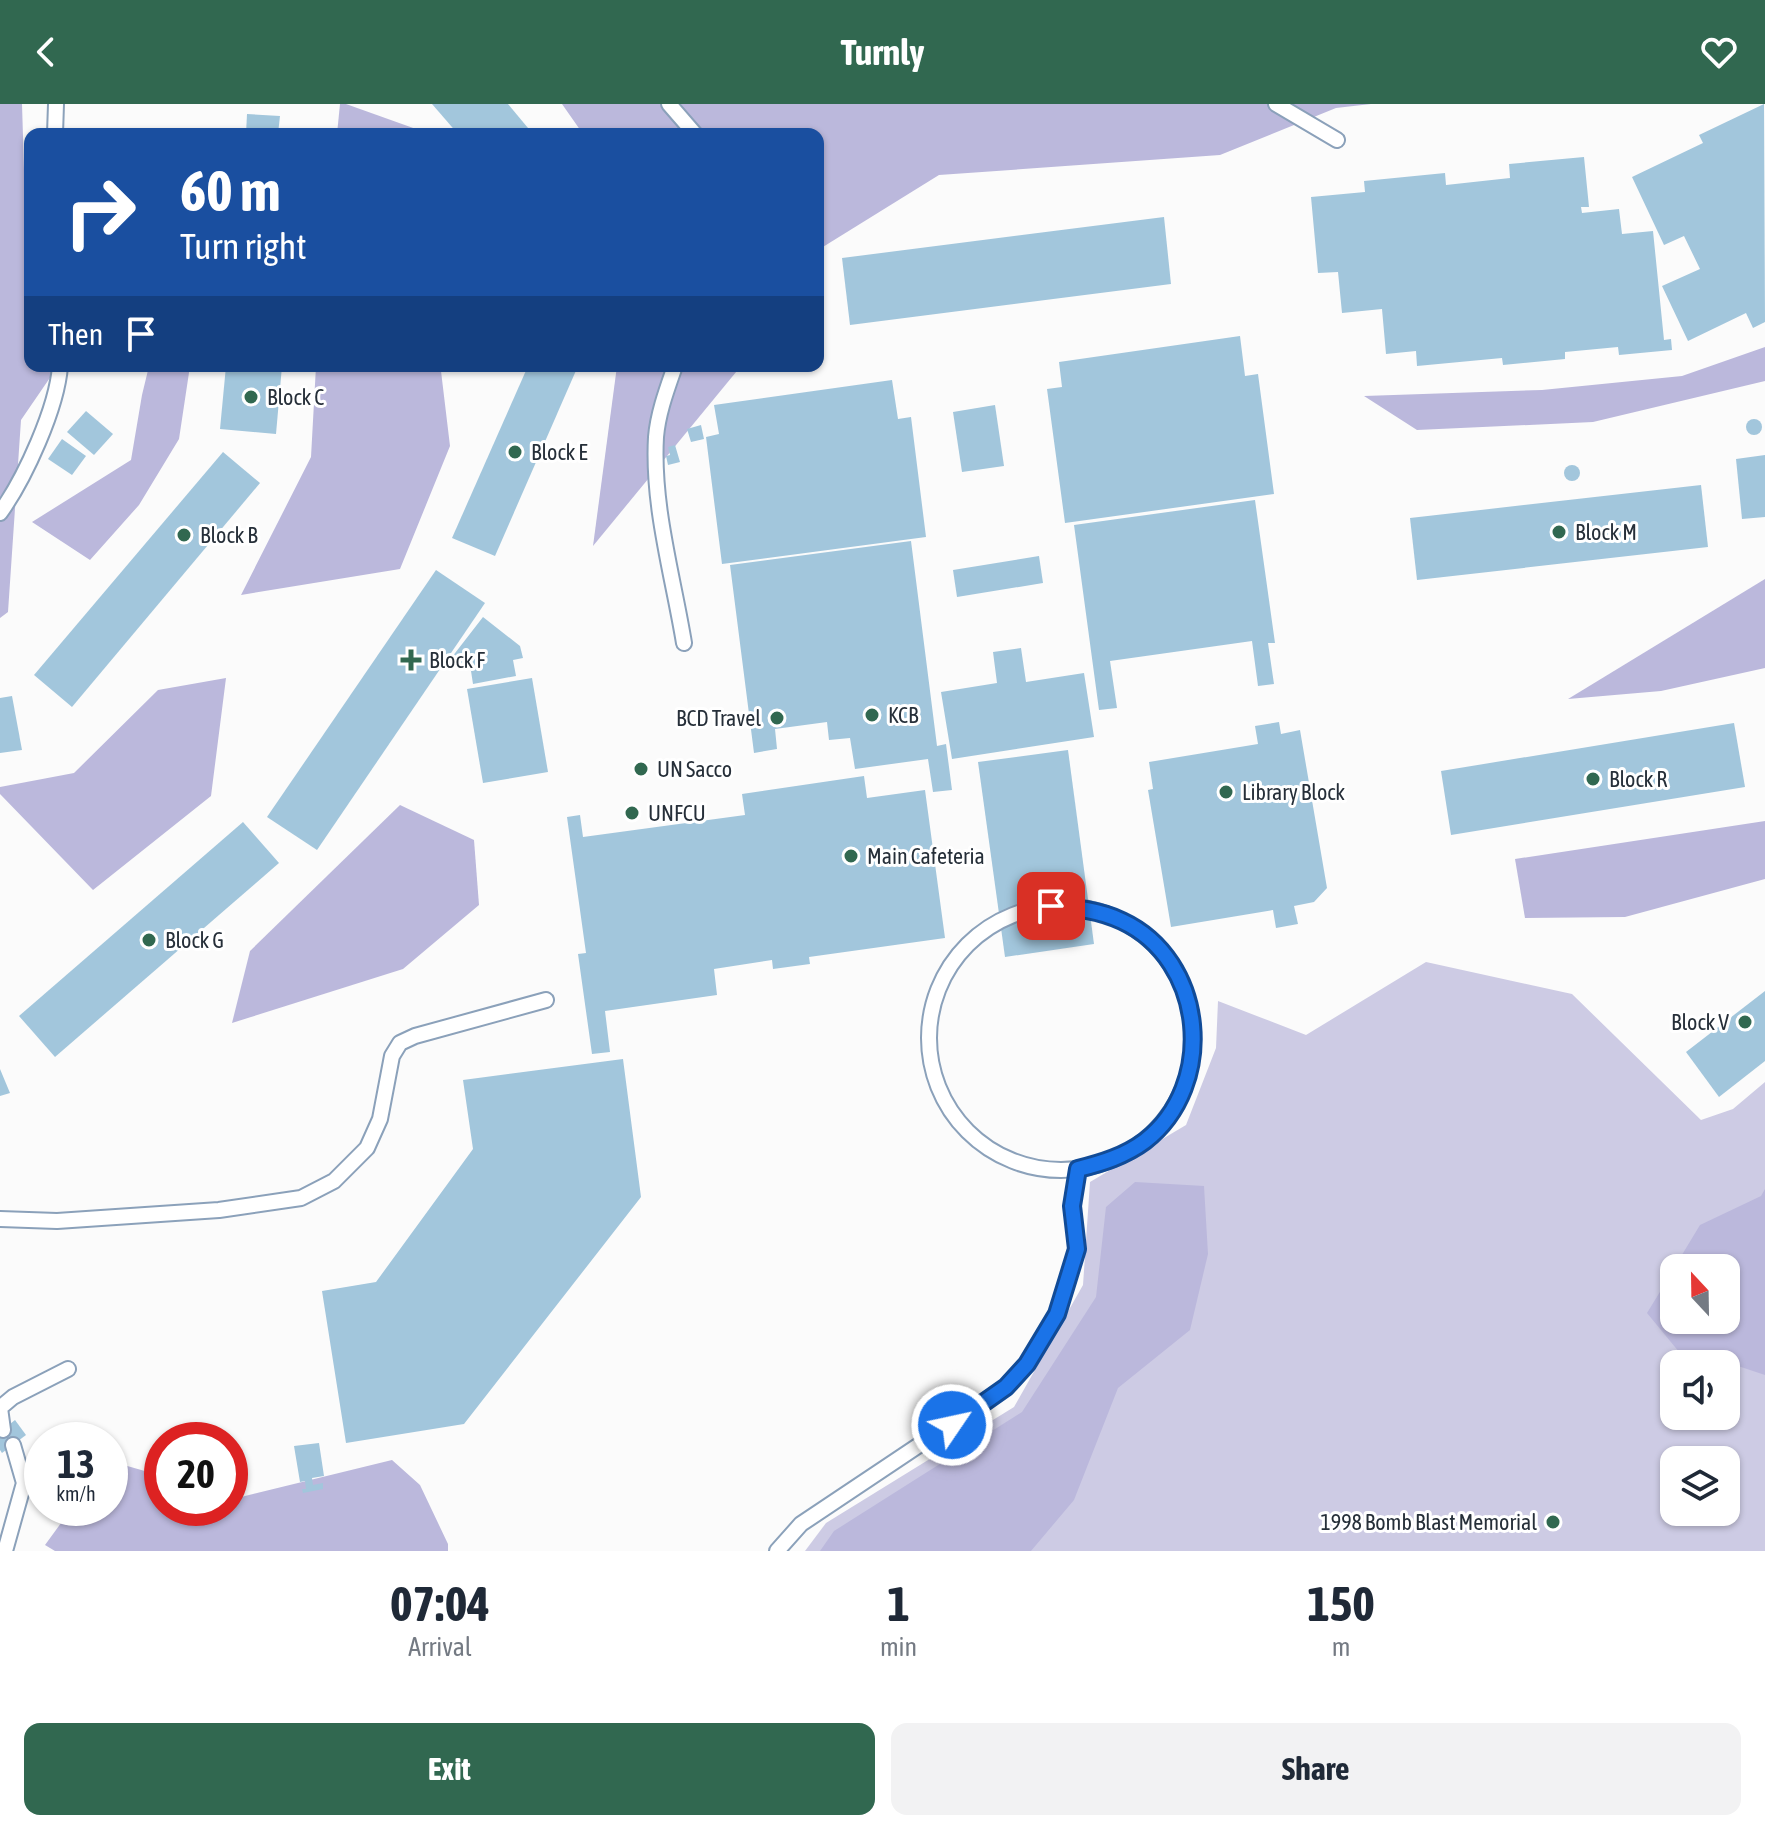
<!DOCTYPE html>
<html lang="en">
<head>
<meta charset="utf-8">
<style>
  :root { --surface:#fff; --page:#f2f2f3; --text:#1f2937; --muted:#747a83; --accent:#316850 }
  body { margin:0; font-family:"Asap Condensed",sans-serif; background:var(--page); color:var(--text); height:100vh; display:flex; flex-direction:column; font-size:30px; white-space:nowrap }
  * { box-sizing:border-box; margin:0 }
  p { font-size:26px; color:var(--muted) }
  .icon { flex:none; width:44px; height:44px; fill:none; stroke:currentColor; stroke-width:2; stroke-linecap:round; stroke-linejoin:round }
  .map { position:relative; height:1447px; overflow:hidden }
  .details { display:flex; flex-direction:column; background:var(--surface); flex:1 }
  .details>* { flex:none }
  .hud { position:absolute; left:24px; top:24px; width:800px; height:244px; border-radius:16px; box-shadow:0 2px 6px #0004; background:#1a4fa0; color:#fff; overflow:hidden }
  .needle { width:52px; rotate:338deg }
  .tools { position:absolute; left:1660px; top:1150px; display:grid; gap:16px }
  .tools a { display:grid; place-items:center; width:80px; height:80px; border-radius:16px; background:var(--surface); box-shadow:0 2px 6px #0004; font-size:40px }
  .speed { position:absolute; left:24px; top:1318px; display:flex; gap:16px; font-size:40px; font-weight:700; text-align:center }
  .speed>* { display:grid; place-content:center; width:104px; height:104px; border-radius:50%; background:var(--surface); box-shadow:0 2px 6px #0004; line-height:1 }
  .speed small { font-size:20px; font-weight:400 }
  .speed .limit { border:12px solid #d22; background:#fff; color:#111 }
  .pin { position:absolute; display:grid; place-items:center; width:68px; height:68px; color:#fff; margin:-34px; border-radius:16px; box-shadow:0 4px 12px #0006 }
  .me { position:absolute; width:88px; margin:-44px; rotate:56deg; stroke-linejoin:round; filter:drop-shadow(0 0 6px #0008) }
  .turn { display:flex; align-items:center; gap:28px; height:168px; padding:0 24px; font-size:36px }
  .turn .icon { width:104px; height:104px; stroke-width:2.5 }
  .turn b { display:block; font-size:56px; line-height:68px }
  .then { display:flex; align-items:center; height:76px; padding:0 24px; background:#0003; gap:16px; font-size:30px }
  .eta { display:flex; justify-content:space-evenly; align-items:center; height:136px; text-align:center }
  .eta b { font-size:48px; font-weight:700; line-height:56px }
  .action { display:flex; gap:16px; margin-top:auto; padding:16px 24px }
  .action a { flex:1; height:92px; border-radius:16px; background:var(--accent); color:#fff; font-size:32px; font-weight:700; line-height:92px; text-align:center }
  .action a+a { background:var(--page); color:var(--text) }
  header { display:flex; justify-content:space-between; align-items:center; height:104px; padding:0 24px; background:var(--accent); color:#fff; font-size:36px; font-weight:700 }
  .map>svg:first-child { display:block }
</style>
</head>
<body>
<header><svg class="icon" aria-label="back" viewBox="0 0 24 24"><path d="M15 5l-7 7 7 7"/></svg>Turnly<svg class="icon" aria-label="heart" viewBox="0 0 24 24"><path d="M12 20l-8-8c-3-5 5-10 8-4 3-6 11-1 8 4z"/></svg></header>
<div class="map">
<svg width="1765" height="1447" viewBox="0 0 1765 1447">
  <rect width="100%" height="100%" fill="#fbfbfb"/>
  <!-- green -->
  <path fill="#cdcbe4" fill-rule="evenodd" d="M 1426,858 L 1572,890 L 1701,1016 L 1733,1005 L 1765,978 L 1765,1447 L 805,1447 L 826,1419 L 1014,1303 L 1083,1181 L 1090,1078 L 1186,1021 L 1216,944 L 1218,897 L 1306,931 ZM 1674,1164 L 1726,1164 L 1726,1216 L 1674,1216 ZM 1674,1260 L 1726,1260 L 1726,1312 L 1674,1312 ZM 1674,1356 L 1726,1356 L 1726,1408 L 1674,1408 Z"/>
  <!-- forest -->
  <g fill="#bbb8dc">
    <path d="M 0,0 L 22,0 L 30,262 L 58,262 L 21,316 L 8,508 L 0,514 Z"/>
    <path d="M 340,0 L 346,0 L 430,30 L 337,30 Z"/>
    <path d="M 562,0 L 1371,0 L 1336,4 L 1220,51 L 939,71 L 818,146 L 818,30 L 583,30 Z"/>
    <path d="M 1765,243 L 1765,277 L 1593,318 L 1417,326 L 1364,292 L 1542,286 L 1682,272 Z"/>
    <path d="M 149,262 L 190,262 L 179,335 L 139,401 L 90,456 L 32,418 L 131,356 L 142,291 Z"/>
    <path d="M 316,262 L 447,262 L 441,267 L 450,342 L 400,465 L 241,491 L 311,353 Z"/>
    <path d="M 617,262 L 741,262 L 593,442 Z"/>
    <path d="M 1765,475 L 1765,564 L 1661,587 L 1568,595 Z"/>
    <path d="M 226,574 L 211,692 L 93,786 L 0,690 L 0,683 L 74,669 L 158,586 Z"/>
    <path d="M 400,701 L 474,736 L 479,801 L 403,865 L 232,919 L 250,847 Z"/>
    <path d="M 1765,717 L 1765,775 L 1625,813 L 1525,814 L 1515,755 Z"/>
    <path d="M 1135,1078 L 1204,1082 L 1208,1150 L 1190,1226 L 1118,1284 L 1074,1396 L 1031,1447 L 820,1447 L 834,1427 L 1022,1308 L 1096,1193 L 1106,1103 Z"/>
    <path d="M 1765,1085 L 1765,1271 L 1735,1261 L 1689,1260 L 1647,1209 L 1674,1165 L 1674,1216 L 1726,1216 L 1726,1164 L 1674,1164 L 1700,1121 L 1761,1092 Z"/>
    <path d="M 392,1356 L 420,1381 L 448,1440 L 448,1447 L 55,1447 L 45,1441 L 72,1404 L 110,1404 L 110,1357 L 162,1372 L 162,1404 L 230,1404 L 230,1392 L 237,1394 Z"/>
  </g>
  <!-- building -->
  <g fill="#a2c6dc">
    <path d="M 432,0 L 508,0 L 533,30 L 458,30 Z"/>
    <path d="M 1764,0 L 1765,218 L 1753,224 L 1746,209 L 1688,237 L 1662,182 L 1700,165 L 1684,132 L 1664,141 L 1632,73 L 1703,39 L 1699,31 Z"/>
    <path d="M 247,10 L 280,12 L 278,30 L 246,30 Z"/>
    <path d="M 1584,53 L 1589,103 L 1581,103 L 1582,109 L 1619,105 L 1622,130 L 1653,127 L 1664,236 L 1671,235 L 1672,246 L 1619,251 L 1618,243 L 1565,248 L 1565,255 L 1503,261 L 1502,254 L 1417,262 L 1416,247 L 1386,250 L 1382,205 L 1342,209 L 1338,168 L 1318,169 L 1311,93 L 1365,88 L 1364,77 L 1445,69 L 1446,81 L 1510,74 L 1509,60 Z"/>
    <path d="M 1164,113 L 1171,180 L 850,221 L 842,154 Z"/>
    <path d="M 1240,232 L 1245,272 L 1258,270 L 1274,390 L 1065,419 L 1047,285 L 1062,283 L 1059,258 Z"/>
    <path d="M 226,262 L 282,262 L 276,330 L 220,325 Z"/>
    <path d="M 528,262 L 578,262 L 495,452 L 452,434 Z"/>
    <path d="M 892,276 L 898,315 L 911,313 L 926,433 L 722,460 L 706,333 L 719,330 L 714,301 Z"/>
    <path d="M 995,301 L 1004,362 L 962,368 L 953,308 Z"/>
    <path d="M 86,307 L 113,330 L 94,351 L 67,328 Z"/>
    <circle cx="1754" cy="323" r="8"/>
    <path d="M 701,321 L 704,335 L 691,338 L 687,325 Z"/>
    <path d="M 62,335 L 86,352 L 72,371 L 48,355 Z"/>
    <path d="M 675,341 L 680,358 L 668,361 L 666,352 L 670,351 L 668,343 Z"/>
    <path d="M 223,348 L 260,379 L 72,603 L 34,571 Z"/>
    <path d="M 1765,351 L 1765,413 L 1742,415 L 1736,355 Z"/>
    <circle cx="1572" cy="369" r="8"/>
    <path d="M 1701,381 L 1708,443 L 1417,476 L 1410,414 Z"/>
    <path d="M 1255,396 L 1275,539 L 1268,539 L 1274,580 L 1258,582 L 1252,537 L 1110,557 L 1117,604 L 1099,606 L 1074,421 Z"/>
    <path d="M 911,437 L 937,642 L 946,640 L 952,686 L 933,688 L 928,655 L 855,665 L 850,634 L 829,636 L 827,618 L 775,625 L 777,645 L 754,649 L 730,461 Z"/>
    <path d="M 1039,452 L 1043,479 L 957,493 L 953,466 Z"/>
    <path d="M 436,466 L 485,499 L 317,746 L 267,713 Z"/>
    <path d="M 483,513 L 520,542 L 523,554 L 513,556 L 516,572 L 473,580 L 471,567 L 452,553 Z"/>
    <path d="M 1021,544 L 1026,578 L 1084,569 L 1094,633 L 952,655 L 941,588 L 997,579 L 993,548 Z"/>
    <path d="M 532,574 L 548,668 L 483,679 L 467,585 Z"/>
    <path d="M 12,592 L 22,646 L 0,649 L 0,594 Z"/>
    <path d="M 1279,618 L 1281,630 L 1300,626 L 1327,784 L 1314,798 L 1294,802 L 1298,820 L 1276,824 L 1273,806 L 1171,823 L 1148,686 L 1153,685 L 1149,658 L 1258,640 L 1255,622 Z"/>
    <path d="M 1734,619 L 1745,683 L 1451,731 L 1441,667 Z"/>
    <path d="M 1068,646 L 1094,840 L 1005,853 L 978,658 Z"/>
    <path d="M 864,672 L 867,694 L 925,686 L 945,834 L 809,853 L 810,860 L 773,865 L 772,856 L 714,865 L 717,891 L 605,907 L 610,948 L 592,950 L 578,850 L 586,849 L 567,713 L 580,711 L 583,733 L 745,711 L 742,690 Z"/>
    <path d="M 243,718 L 279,759 L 55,953 L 19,912 Z"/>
    <path d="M 1765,887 L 1765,957 L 1719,993 L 1686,948 Z"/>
    <path d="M 623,955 L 641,1093 L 464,1320 L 346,1339 L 322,1187 L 376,1178 L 473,1045 L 463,976 Z"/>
    <path d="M 0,965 L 10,989 L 0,992 Z"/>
    <path d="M 15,1316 L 26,1331 L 2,1349 L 0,1346 L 0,1328 Z"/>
    <path d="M 67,1322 L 78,1336 L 56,1336 L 53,1332 Z"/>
    <path d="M 319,1339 L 324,1372 L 312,1374 L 313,1381 L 323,1379 L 323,1385 L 303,1389 L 302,1385 L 306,1385 L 305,1377 L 300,1378 L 294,1342 Z"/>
    <path d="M 42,1349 L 42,1372 L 34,1378 L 23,1364 Z"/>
  </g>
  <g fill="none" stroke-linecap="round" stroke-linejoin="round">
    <defs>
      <g id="service">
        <path d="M 669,0 L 695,30"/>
        <path d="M 1276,0 L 1337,36"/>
        <path d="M 55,30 L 56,0"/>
        <path d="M 675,262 C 667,285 658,309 656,333 C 652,402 673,472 684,539"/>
        <path d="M 0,409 C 25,374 57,304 60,262"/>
        <circle cx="1061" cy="934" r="132"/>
        <path d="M 0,1115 L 57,1117 L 219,1106 L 301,1094 L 334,1077 L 367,1044 L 380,1015 L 392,952 L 400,939 L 415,932 L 546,896"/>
        <path d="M 3,1326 L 0,1304 L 13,1293 L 68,1265"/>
        <path d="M 5,1447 L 24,1379 L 13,1341"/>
        <path d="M 777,1447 L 801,1420 L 1006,1283 L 1027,1260 L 1057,1210 L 1077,1145 L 1072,1102 L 1078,1065"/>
      </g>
    </defs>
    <!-- service casing -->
    <use href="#service" stroke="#8ba1ba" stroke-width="18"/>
    <!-- service -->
    <use href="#service" stroke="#fff" stroke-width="14"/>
  </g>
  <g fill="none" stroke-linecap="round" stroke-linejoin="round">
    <defs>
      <path id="route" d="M 952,1321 L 1006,1283 L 1027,1260 L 1057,1210 L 1077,1145 L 1072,1102 L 1078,1065 C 1102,1059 1125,1052 1145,1037 C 1217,981 1206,856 1122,817 C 1099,806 1076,804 1051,802"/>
    </defs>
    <!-- route casing -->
    <use href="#route" stroke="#114b97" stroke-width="20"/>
    <!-- route -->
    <use href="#route" stroke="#1a73e8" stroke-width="14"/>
  </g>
  <!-- markers -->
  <g fill="#316850" stroke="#fff" stroke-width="3">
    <circle cx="251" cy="293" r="8"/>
    <circle cx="515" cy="348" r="8"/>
    <circle cx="1559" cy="428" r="8"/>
    <circle cx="184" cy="431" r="8"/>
    <path d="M407 544h8v8h8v8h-8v8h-8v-8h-8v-8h8z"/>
    <circle cx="872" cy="611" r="8"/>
    <circle cx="777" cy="614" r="8"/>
    <circle cx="641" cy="665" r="8"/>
    <circle cx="1593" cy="675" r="8"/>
    <circle cx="1226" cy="688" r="8"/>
    <circle cx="632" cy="709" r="8"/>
    <circle cx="851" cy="752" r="8"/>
    <circle cx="149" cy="836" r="8"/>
    <circle cx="1745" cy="918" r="8"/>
    <circle cx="1553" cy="1418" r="8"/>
  </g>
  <g text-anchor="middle" stroke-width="6" stroke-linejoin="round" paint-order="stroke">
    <!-- poi labels -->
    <g font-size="22" fill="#262f39" stroke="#fff" text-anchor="start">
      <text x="267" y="301">Block C</text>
      <text x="531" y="356">Block E</text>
      <text x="1575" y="436">Block M</text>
      <text x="200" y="439">Block B</text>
      <text x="429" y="564">Block F</text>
      <text x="888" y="619">KCB</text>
      <text x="761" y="622" text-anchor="end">BCD Travel</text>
      <text x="657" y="673">UN Sacco</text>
      <text x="1609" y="683">Block R</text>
      <text x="1242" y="696">Library Block</text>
      <text x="648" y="717">UNFCU</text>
      <text x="867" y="760">Main Cafeteria</text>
      <text x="165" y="844">Block G</text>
      <text x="1729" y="926" text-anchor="end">Block V</text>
      <text x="1537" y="1426" text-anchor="end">1998 Bomb Blast Memorial</text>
    </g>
  </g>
</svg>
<div class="tools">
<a><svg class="needle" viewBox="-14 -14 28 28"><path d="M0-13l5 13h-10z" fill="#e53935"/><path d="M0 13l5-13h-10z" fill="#747a83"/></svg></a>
<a><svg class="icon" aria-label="sound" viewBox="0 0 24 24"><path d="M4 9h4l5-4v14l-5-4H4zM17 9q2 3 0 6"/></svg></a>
<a><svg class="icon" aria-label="layers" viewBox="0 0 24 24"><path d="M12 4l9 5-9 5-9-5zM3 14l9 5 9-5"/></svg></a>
</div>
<div class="speed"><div>13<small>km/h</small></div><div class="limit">20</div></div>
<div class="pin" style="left:1051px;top:802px;background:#d93025"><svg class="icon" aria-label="arrive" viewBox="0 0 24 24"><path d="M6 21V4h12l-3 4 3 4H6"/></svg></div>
<svg class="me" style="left:952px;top:1321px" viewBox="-20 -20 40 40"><circle r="17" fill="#1a73e8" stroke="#fff" stroke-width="3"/><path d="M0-11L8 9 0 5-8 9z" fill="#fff"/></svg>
<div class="hud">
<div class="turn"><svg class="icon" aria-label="right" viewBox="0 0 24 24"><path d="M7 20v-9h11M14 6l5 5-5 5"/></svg><div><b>60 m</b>Turn right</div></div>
<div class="then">Then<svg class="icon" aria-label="arrive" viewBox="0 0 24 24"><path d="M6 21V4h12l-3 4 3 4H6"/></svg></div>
</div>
</div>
<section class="details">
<div class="eta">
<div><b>07:04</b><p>Arrival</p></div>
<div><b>1</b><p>min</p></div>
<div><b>150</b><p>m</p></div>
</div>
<div class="action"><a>Exit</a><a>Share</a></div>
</section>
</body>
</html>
